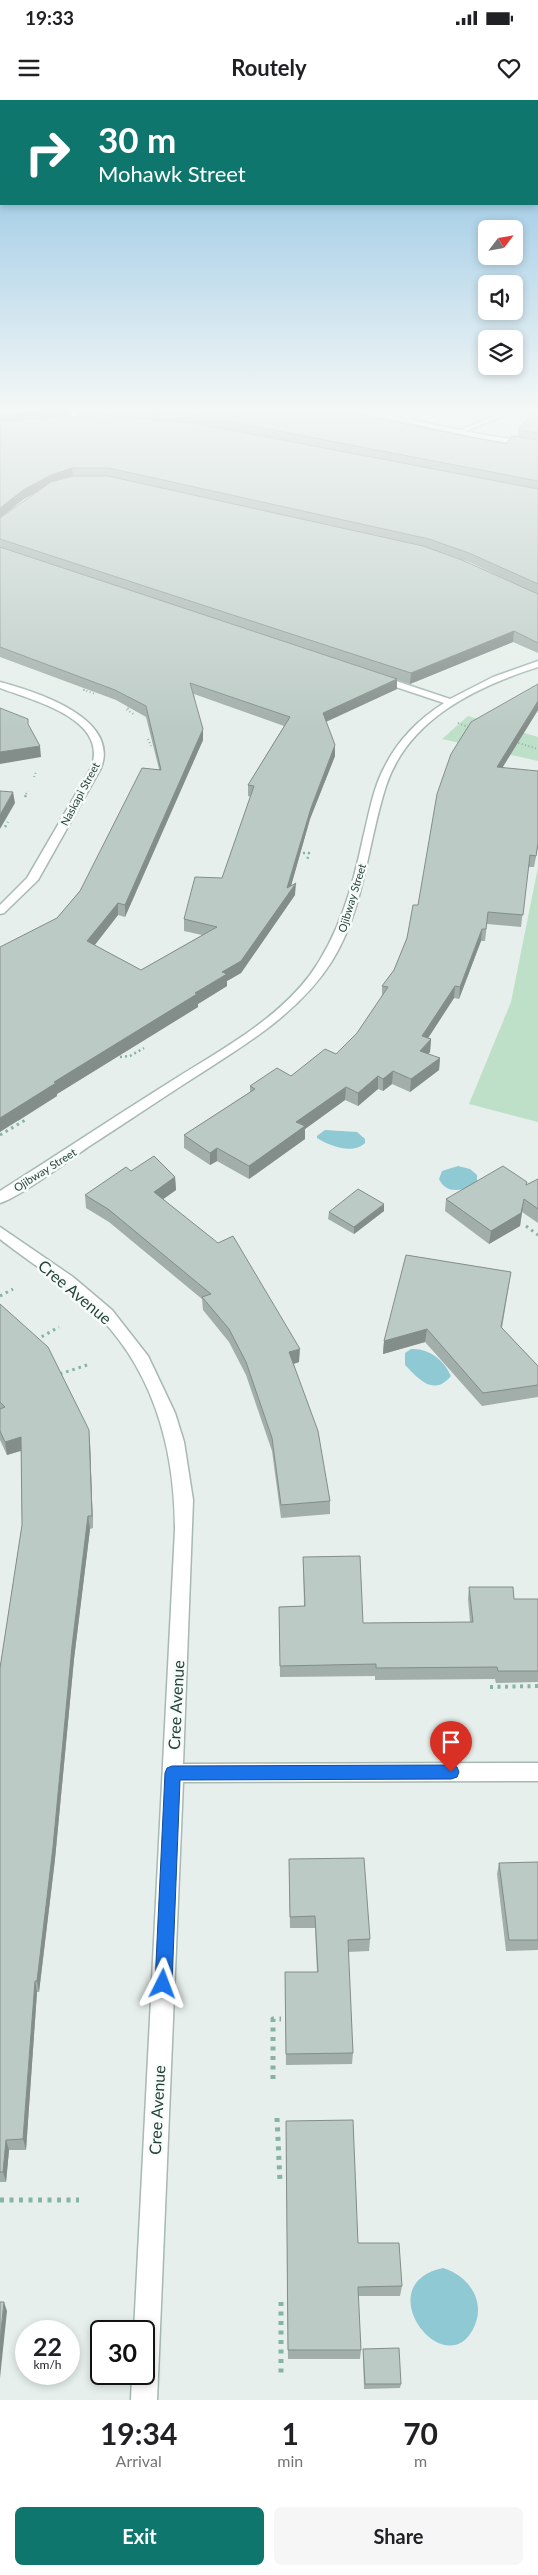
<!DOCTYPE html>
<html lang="en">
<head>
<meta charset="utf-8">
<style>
  :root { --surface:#fff; --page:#f6f6f6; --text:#202124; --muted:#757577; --accent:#0f766e }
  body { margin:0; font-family:Lato,sans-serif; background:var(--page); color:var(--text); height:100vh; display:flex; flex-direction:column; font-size:19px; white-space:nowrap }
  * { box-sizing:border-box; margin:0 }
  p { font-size:16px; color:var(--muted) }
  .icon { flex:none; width:28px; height:28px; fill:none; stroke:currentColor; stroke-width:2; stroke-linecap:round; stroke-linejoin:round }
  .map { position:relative; height:2300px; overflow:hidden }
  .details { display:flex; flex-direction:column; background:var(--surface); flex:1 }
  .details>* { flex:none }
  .banner { position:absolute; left:0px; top:0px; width:539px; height:105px; box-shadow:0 2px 8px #0003; background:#0f766e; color:#fff; overflow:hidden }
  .needle { width:32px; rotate:59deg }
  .controls { position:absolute; left:478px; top:120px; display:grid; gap:10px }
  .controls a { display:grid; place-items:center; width:45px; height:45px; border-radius:8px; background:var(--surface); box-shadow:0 2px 8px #0003; font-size:25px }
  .speed { position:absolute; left:15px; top:2220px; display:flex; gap:10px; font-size:25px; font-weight:700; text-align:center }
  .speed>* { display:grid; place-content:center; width:65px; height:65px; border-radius:50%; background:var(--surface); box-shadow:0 2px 8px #0003; line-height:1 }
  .speed small { font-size:12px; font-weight:400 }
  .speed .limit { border:2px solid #111; border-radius:8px; background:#fff; color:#111 }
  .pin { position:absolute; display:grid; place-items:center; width:42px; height:42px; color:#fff; margin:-51px -21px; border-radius:50% 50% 50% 0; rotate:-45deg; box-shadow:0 0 5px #0007 }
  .pin .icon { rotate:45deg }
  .me { position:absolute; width:55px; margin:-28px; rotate:3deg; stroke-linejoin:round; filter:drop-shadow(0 0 4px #0008) }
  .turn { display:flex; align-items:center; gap:18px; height:105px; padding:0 15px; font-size:22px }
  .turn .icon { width:65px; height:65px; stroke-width:2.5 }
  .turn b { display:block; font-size:35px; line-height:42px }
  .eta { display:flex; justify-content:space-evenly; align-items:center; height:85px; text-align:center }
  .eta b { font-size:30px; font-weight:700; line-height:35px }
  .button { display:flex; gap:10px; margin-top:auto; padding:10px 15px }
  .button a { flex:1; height:58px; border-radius:8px; background:var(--accent); color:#fff; font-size:20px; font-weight:700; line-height:58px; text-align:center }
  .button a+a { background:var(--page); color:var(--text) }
  .status { display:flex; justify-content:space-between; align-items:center; height:35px; padding:0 25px; background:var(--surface); direction:ltr }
  .status svg { height:14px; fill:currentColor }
  header { display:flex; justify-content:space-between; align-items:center; height:65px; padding:0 15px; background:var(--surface); font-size:22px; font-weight:700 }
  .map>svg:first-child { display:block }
</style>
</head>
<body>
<div class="status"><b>19:33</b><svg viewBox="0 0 49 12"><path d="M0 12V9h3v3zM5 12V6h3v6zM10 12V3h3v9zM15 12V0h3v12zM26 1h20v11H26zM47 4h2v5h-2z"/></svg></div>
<header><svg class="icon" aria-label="menu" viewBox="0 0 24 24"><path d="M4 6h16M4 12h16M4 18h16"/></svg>Routely<svg class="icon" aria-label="heart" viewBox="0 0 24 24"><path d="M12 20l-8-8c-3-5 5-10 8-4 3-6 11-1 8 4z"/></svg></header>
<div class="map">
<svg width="538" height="2300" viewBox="0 0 538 2300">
  <rect width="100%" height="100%" fill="#e6efeb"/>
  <!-- green -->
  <g fill="#bfe0c8">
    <path d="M 468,616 L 538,637 L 538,661 L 442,639 Z"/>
    <path d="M 538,767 L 538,1022 L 469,1004 L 511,902 Z"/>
  </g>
  <!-- water -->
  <g fill="#8ec9d4">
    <path d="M 325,1030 L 357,1032 L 365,1039 L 365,1043 C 352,1055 330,1046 317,1038 L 317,1036 Z"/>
    <path d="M 458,1066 L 470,1069 L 477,1075 L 477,1083 C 465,1090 447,1096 439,1079 L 442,1071 Z"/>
    <path d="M 411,1249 C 429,1248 444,1260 451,1276 C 433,1297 419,1279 405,1265 L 405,1253 Z"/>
    <path d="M 443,2168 C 470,2176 488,2204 472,2231 C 442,2282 368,2184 443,2168 Z"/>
  </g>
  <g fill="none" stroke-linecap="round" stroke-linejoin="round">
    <defs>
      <g id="lane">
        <path d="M 414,310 L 422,310 L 405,322 L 401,322 L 401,320 Z"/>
        <path d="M 501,313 L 503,316 L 461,333 L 456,332 Z"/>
      </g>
      <g id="street">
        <path d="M 72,310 L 78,310 L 76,322 L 71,321 Z"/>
        <path d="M 350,310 L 365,310 L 479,334 L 538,343 L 538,347 L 479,338 Z"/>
        <path d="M 538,561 L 538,567 C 476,587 408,619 386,686 C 367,745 365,807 332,861 C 299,913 245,945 195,977 C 159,1000 124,1024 88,1047 C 68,1061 20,1097 0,1103 L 0,1091 C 54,1057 108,1021 162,987 C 213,954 273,924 310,875 C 339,835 353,786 363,738 C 369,714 373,688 385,666 C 398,640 419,619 444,603 L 375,580 L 375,576 L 381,576 L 450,599 L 493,577 Z"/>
        <path d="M 0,582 C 37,592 120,618 101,668 L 38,780 L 4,813 L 0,814 L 0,805 L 27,778 L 91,668 C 110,619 34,601 0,588 Z"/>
        <path d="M 0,1127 L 73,1177 L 112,1210 L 148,1256 L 175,1313 L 184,1342 L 193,1400 L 183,1664 L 538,1663 L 538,1681 L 183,1682 L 157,2300 L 131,2300 L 132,2274 L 144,2274 L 144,2231 L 134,2231 L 175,1430 C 175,1346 152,1264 88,1206 C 61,1181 29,1162 0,1139 Z"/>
      </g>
    </defs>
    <!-- lane casing -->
    <use href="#lane" stroke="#a8b8b2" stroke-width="3"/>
    <!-- street casing -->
    <use href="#street" stroke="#a8b8b2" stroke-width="3"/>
    <!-- path-far4 -->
    <g stroke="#86b3a5" stroke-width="2" stroke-dasharray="1 2.5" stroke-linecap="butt">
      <path d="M 88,588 L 84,590 L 95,594"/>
      <path d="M 132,607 L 126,609 L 135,615"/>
      <path d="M 458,623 L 471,628"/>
      <path d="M 148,639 L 151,646"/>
      <path d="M 515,642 L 538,649"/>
      <path d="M 34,677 L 36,672"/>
      <path d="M 26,694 L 28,691"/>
    </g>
    <!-- path-far3 -->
    <g stroke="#86b3a5" stroke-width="2.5" stroke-dasharray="2 3" stroke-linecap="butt">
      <path d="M 25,697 L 27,693"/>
      <path d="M 5,727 L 8,722"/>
      <path d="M 303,753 L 309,753 L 307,761"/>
      <path d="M 120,957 L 130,956 L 144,948"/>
    </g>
    <!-- path-far2 -->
    <g stroke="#86b3a5" stroke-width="3" stroke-dasharray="2.5 4" stroke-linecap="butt">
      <path d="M 0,1035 L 27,1019"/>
      <path d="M 526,1126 L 538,1135"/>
      <path d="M 0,1196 L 13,1189"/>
      <path d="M 36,1240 L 59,1227"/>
      <path d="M 60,1274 L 90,1264"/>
    </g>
    <!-- path-far1 -->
    <path stroke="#86b3a5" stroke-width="4" stroke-dasharray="3 4.5" stroke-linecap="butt" d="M 490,1587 L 538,1586"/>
    <!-- path -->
    <g stroke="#86b3a5" stroke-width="5" stroke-dasharray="4 5.5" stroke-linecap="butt">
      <path d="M 273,1979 L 273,1919 L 281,1919"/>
      <path d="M 277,2018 L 280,2082"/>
      <path d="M 0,2100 L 79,2100"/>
      <path d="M 281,2202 L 281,2275"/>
    </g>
    <!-- lane -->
    <use href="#lane" fill="#fff" fill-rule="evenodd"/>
    <!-- street -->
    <use href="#street" fill="#fff" fill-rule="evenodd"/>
  </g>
  <!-- wall -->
  <g fill="#a1aea9" fill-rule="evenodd">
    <path d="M 0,310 L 70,310 L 70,316 L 79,316 L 78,310 L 335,310 L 506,344 L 518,337 L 518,330 L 538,310 L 538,553 L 513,542 L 410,584 L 397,580 L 397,589 L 326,622 L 335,656 L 310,719 L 291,786 L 295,795 L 241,873 L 227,881 L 227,886 L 198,904 L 198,907 L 57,994 L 57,996 L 18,1021 L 57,818 L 80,791 L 159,669 L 146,617 L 116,600 L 0,557 L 0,418 L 38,391 L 24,399 L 0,418 ZM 428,448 L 469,462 L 522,487 ZM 194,594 L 284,626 L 248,685 L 248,696 L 251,697 L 222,778 L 184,819 L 184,831 L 202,835 L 141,870 L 94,845 L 118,815 L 125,817 L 203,640 Z"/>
    <path d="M 538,584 L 538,610 L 502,668 L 538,747 L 534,767 L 528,767 L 521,827 L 487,824 L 485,841 L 481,841 L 459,899 L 454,898 L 428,938 L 431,939 L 430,952 L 428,954 L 440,958 L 439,970 L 410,992 L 392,984 L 383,991 L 378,989 L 358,1006 L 345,1000 L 305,1029 L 305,1039 L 249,1079 L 217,1061 L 210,1065 L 184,1048 L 184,1035 L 250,992 L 250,986 L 291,976 L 336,954 L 357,933 L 382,897 L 382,886 L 394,870 L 407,838 L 418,805 Z"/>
    <path d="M 131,1071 L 175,1077 L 176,1090 L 163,1099 L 299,1262 L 294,1264 L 330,1401 L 330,1414 L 281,1418 L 272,1351 L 246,1275 L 229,1242 L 203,1210 L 202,1199 L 109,1122 L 86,1108 L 85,1095 Z"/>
    <path d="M 538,1079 L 538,1123 L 522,1112 L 520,1126 L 489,1144 L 445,1111 L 446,1099 L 526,1085 Z"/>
    <path d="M 384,1111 L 354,1134 L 328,1119 L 329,1112 Z"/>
    <path d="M 511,1172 L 502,1228 L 538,1266 L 538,1297 L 482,1306 L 425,1242 L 383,1254 L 384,1241 Z"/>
    <path d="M 0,1204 L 90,1343 L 93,1428 L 90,1429 L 74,1559 L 55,1759 L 39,1892 L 37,1892 L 26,2050 L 9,2050 L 6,2082 L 0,2082 L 0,1568 L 22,1425 L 21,1351 L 7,1355 L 0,1340 Z"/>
    <path d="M 303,1457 L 363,1523 L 470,1522 L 468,1499 L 469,1487 L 514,1499 L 538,1499 L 538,1582 L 496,1583 L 495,1579 L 375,1580 L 375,1576 L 280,1577 L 279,1507 L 304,1506 Z"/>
    <path d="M 289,1759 L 370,1839 L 369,1851 L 348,1852 L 353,1953 L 352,1964 L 286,1965 L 285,1872 L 317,1872 L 315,1828 L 290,1828 Z"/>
    <path d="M 538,1762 L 538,1850 L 506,1851 L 497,1774 L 499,1763 Z"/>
    <path d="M 286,2031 L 358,2143 L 402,2186 L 400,2196 L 358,2196 L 361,2250 L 360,2259 L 288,2259 Z"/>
    <path d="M 363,2249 L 401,2284 L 400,2288 L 364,2289 L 363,2253 Z"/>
  </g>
  <!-- shaded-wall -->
  <g fill="#838d89">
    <path d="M 49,310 L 70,310 L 69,317 L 0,323 L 0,315 Z"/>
    <path d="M 72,368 L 73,377 L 52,384 L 24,399 L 0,418 L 0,408 L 23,390 L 51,375 Z"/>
    <path d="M 514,531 L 513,542 L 410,584 L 411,573 Z"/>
    <path d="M 397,579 L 397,589 L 323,623 L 323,613 Z"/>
    <path d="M 538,601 L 538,610 L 496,678 L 497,667 Z"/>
    <path d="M 203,629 L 203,640 L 125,817 L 125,805 Z"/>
    <path d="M 335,645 L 335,656 L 310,719 L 289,793 L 296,783 L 295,795 L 241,873 L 227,881 L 227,886 L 198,904 L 198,907 L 57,994 L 57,996 L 0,1032 L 0,1018 L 54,982 L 195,893 L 222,872 L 287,788 L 311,708 Z"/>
    <path d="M 40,646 L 41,657 L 0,664 L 0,652 Z"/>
    <path d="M 13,692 L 15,703 L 0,729 L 0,715 Z"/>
    <path d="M 118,803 L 118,815 L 88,854 L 87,841 Z"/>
    <path d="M 482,829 L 481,841 L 459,899 L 460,887 Z"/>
    <path d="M 455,886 L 454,898 L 421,949 L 422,936 Z"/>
    <path d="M 431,939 L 430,952 L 419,964 L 420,951 Z"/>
    <path d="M 440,958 L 439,970 L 410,992 L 411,979 Z"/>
    <path d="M 393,971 L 392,984 L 383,991 L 383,979 Z"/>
    <path d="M 378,976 L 378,989 L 358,1006 L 358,993 Z"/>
    <path d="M 346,987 L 345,1000 L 305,1029 L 305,1039 L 249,1079 L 249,1066 L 296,1022 Z"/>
    <path d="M 217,1048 L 217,1061 L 210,1065 L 210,1053 Z"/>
    <path d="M 175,1077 L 176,1090 L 155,1105 L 154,1092 Z"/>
    <path d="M 524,1099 L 520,1126 L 489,1144 L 491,1131 Z"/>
    <path d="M 384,1104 L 384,1111 L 354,1134 L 354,1127 Z"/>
    <path d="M 427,1229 L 425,1242 L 383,1254 L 384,1241 Z"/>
    <path d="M 300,1249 L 299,1262 L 289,1265 L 289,1252 Z"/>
    <path d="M 89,1330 L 90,1343 L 93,1428 L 92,1416 Z"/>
    <path d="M 21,1337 L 23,1350 L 7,1355 L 5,1342 Z"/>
    <path d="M 88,1416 L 90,1429 L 74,1559 L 55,1759 L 39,1892 L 37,1881 L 72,1546 Z"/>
    <path d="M 35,1881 L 37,1892 L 26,2050 L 23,2039 Z"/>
    <path d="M 6,2040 L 9,2050 L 6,2082 L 3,2072 Z"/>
    <path d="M 4,2202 L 7,2211 L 0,2278 L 0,2241 Z"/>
  </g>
  <!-- building -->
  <g fill="#bbcac4" stroke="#838d89" fill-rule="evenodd">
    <path d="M 0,310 L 49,310 L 0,315 Z"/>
    <path d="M 142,310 L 335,310 L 506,344 L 512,336 L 538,340 L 538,381 L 195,315 Z"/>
    <path d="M 535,310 L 538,310 L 538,333 L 518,330 Z"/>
    <path d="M 110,316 L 194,323 L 538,389 L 538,484 L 469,453 L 429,439 L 109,368 L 72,368 L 51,375 L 23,390 L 0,408 L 0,322 L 61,317 Z"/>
    <path d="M 73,376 L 108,376 L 423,446 L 462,460 L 538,494 L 538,543 L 514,531 L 411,573 L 0,439 L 0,418 L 51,382 Z"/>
    <path d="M 0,447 L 397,579 L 323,613 L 335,645 L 311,708 L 287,788 L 296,783 L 241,861 L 222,872 L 227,874 L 195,893 L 197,894 L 54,982 L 56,983 L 0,1018 L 0,847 L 57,818 L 80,791 L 142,668 L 161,670 L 146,606 L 115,590 L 0,547 ZM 190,583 L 290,617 L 248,685 L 254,686 L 222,778 L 195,777 L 184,819 L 217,827 L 141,870 L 87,841 L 118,803 L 125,805 L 203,629 Z"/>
    <path d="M 538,584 L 538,601 L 497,667 L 538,671 L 538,743 L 536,756 L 530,755 L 523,815 L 488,812 L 486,829 L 482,829 L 460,887 L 455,886 L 422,936 L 431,939 L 420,951 L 440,958 L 411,979 L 393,971 L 383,979 L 378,976 L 358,993 L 346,987 L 296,1022 L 305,1026 L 249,1066 L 217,1048 L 210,1053 L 184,1035 L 255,989 L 250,986 L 277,968 L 291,976 L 325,949 L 336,954 L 357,933 L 388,887 L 382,886 L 394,870 L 407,838 L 413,805 L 418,805 L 437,694 L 451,654 L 471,622 Z"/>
    <path d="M 0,608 L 28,619 L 28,624 L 40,646 L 0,652 Z"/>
    <path d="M 0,691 L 13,692 L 0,715 Z"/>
    <path d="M 154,1056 L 175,1077 L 154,1092 L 218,1143 L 233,1136 L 300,1249 L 289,1252 L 318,1331 L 330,1401 L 281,1405 L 272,1338 L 246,1262 L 229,1229 L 202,1197 L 211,1194 L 108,1109 L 85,1095 L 126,1067 L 131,1071 Z"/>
    <path d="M 503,1066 L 527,1082 L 526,1085 L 538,1079 L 538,1109 L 524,1099 L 521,1113 L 491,1131 L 446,1099 Z"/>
    <path d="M 358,1089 L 384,1104 L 354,1127 L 329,1112 Z"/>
    <path d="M 406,1155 L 511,1172 L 501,1227 L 538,1266 L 538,1285 L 483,1293 L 427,1229 L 384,1241 Z"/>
    <path d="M 0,1204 L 48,1247 L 89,1330 L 92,1416 L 88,1416 L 72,1546 L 53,1747 L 37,1881 L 35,1881 L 23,2039 L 6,2040 L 3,2072 L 0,2072 L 0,1568 L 22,1425 L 21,1337 L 5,1342 L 0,1331 L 0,1309 L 5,1307 L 0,1302 Z"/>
    <path d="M 360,1456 L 363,1523 L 473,1522 L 469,1487 L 513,1487 L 514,1499 L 538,1499 L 538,1571 L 498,1571 L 497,1567 L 376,1568 L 376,1564 L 280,1566 L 279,1507 L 305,1506 L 303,1457 Z"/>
    <path d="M 364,1758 L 370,1839 L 348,1840 L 353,1953 L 286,1954 L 285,1872 L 318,1872 L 315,1816 L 290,1817 L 289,1759 Z"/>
    <path d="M 538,1762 L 538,1840 L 509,1840 L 499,1763 Z"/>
    <path d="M 353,2020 L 358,2143 L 399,2143 L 402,2186 L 358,2187 L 361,2250 L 288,2250 L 286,2021 Z"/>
    <path d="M 0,2202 L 4,2202 L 0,2241 Z"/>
    <path d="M 399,2248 L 401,2284 L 365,2284 L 363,2249 Z"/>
  </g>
  <!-- sky -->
  <linearGradient id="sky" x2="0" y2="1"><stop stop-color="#84bce0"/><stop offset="0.49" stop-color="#f4f8f6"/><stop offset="1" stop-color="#f4f8f6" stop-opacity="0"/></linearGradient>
  <rect width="538" height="632" fill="url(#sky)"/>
  <!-- route -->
  <path fill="#1a73e8" stroke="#114b97" d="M 451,1665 L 457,1667 L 459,1672 L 457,1677 L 451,1679 L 180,1680 L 172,1884 L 169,1890 L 163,1893 L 157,1890 L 155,1884 L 165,1673 L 167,1668 L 172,1666 Z"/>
  <g text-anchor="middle" stroke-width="5" stroke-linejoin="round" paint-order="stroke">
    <!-- far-street labels -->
    <g font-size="11" fill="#24423a" stroke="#f7fbf9">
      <text transform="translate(80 694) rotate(-62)" y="4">Naskapi Street</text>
      <text transform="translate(352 798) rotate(-73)" y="4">Ojibway Street</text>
      <text transform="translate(45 1070) rotate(-32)" y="4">Ojibway Street</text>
    </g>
    <!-- near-street labels -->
    <g font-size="16" fill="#24423a" stroke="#f7fbf9">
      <text transform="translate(75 1192) rotate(40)" y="6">Cree Avenue</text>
      <text transform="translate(176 1605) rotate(-87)" y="6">Cree Avenue</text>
      <text transform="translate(157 2010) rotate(-87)" y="6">Cree Avenue</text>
    </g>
  </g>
</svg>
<div class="controls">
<a><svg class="needle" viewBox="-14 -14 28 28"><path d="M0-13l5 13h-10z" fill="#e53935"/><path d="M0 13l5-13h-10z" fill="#757577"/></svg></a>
<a><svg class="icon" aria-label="sound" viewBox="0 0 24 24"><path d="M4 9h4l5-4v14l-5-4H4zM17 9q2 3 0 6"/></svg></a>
<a><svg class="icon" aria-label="layers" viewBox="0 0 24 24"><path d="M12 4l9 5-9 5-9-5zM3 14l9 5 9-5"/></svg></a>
</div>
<div class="speed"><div>22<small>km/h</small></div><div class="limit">30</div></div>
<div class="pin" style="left:451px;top:1672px;background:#d93025"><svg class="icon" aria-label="arrive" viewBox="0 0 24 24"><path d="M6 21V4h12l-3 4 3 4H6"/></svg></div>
<svg class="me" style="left:163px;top:1884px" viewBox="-20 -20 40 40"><path d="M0-17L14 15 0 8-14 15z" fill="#1a73e8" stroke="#fff" stroke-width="4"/></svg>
<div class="banner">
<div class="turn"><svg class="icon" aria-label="right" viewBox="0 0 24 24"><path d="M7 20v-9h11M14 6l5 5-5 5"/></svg><div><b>30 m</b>Mohawk Street</div></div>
</div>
</div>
<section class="details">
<div class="eta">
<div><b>19:34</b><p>Arrival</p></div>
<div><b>1</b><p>min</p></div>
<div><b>70</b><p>m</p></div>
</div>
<div class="button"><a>Exit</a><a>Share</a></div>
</section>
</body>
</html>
